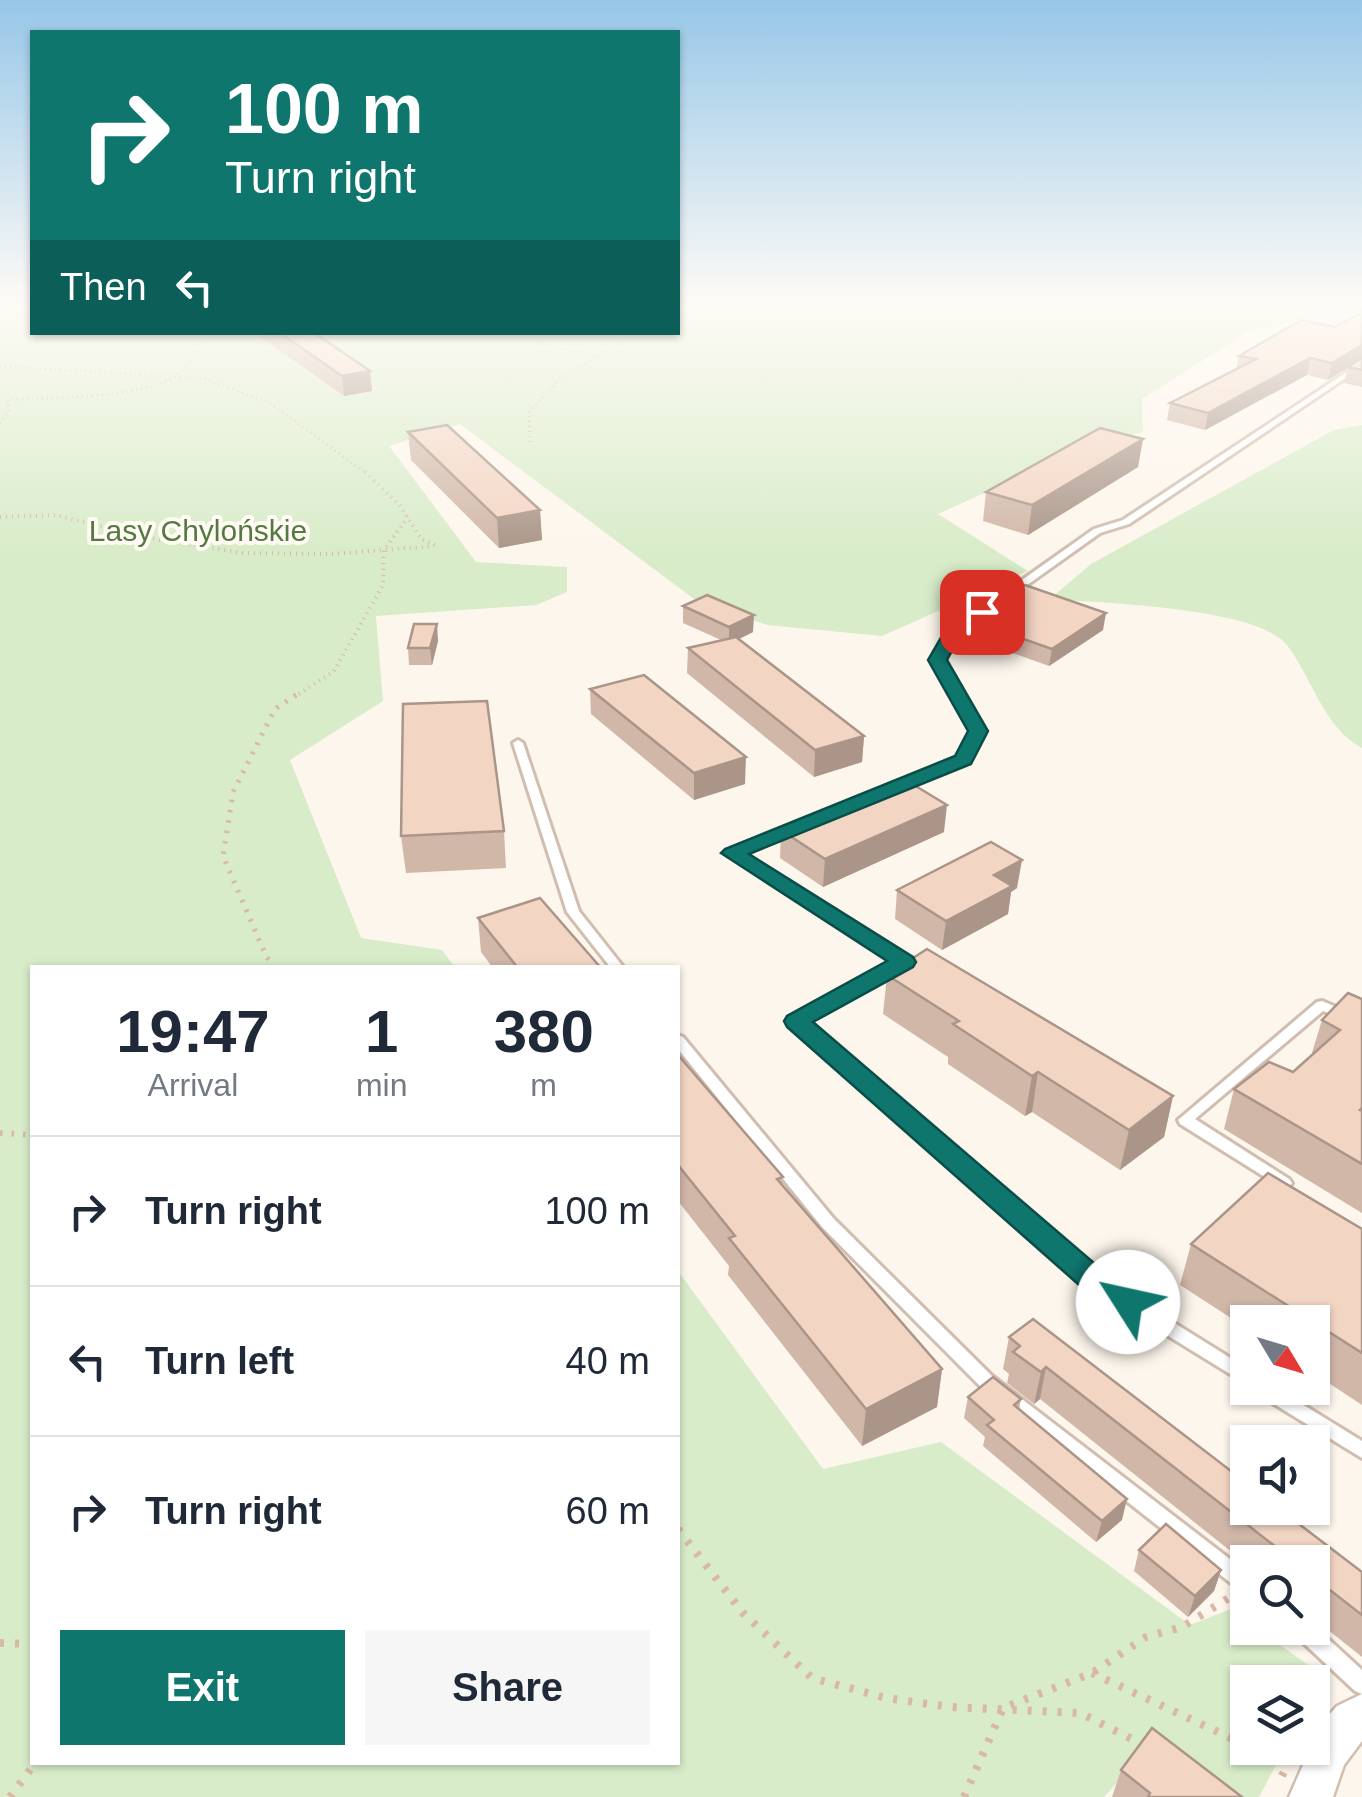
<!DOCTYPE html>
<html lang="en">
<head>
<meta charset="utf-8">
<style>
  :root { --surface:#fff; --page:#f6f6f7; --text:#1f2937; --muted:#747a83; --line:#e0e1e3; --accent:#0f766e }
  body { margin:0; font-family:Arial,sans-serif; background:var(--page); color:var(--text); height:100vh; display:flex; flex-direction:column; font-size:38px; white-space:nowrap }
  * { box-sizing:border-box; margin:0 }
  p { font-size:32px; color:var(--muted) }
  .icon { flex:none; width:55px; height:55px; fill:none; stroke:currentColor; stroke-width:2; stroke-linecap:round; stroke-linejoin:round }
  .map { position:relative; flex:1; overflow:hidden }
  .side { position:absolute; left:30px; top:965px; width:650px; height:800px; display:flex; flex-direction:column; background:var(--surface); border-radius:0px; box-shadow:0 2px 8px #0004 }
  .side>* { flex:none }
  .guide { position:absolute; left:30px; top:30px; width:650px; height:305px; border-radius:0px; box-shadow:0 2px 8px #0004; background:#0f766e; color:#fff; overflow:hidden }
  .needle { width:65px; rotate:128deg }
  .controls { position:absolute; left:1230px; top:1305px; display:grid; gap:20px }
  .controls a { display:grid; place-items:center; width:100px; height:100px; border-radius:0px; background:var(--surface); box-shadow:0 2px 8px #0004; font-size:50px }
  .pin { position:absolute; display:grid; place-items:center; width:85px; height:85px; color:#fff; margin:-42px; border-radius:20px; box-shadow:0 5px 15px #0006 }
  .me { position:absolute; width:110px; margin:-55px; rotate:305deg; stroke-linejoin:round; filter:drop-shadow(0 0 8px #0008) }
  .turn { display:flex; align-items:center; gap:35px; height:210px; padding:0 30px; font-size:45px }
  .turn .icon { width:130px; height:130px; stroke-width:2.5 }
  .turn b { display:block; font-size:70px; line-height:85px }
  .then { display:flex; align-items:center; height:95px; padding:0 30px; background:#0003; gap:20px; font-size:38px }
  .eta { display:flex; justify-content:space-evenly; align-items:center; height:170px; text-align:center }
  .eta b { font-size:60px; font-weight:700; line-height:70px }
  .action { display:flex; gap:20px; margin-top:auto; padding:20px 30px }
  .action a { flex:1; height:115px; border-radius:0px; background:var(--accent); color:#fff; font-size:40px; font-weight:700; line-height:115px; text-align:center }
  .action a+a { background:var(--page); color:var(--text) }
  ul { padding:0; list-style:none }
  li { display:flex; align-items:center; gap:30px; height:150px; padding:0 30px; border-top:2px solid var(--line) }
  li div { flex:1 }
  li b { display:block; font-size:38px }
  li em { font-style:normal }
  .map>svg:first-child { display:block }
</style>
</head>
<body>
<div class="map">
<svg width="1362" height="1797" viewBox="0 0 1362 1797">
  <rect width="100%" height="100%" fill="#fdf6ec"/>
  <!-- green -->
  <g fill="#d8ecc9">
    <path d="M 0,302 L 32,302 L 32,332 L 678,332 L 678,302 L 1362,302 L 1362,316 L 1341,311 L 1249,331 L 1142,399 L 1143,432 L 1088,446 L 938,514 L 1028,571 L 882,636 L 767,625 L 694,599 L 460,424 L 389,446 L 476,562 L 567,567 L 567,592 L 536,605 L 376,616 L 383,701 L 290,760 L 361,938 L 442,950 L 455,967 L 32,968 L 32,1762 L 678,1762 L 678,1271 L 823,1469 L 941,1442 L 1190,1625 L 1231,1609 L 1247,1621 L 1248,1628 L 1256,1628 L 1324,1676 L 1313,1697 L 1312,1682 L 1248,1682 L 1248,1748 L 1285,1748 L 1259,1797 L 1196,1797 L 1141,1756 L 1104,1797 L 0,1797 Z"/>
    <path d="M 1362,425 L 1362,748 C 1324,728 1312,678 1287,645 C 1257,607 1101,603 1050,599 L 1091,564 L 1334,430 Z"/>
  </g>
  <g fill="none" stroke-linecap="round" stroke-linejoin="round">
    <defs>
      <g id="lane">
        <path d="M 1362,362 L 1362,367 L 1129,524 L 1100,533 L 957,635 L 943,660 L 983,731 L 967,762 L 897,790 L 889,790 L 887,788 L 889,786 L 959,758 L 973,731 L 933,660 L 950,631 L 1094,529 L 1123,520 Z"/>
        <path d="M 518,740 L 523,743 L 579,911 L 624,968 L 611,968 L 567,912 L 513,743 Z"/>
        <path d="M 796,824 L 800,826 L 802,828 L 800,830 L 741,854 L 912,962 L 910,965 L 805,1022 L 1104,1279 L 1248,1369 L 1248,1385 L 1092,1289 L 791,1024 L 789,1021 L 791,1018 L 895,962 L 726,853 L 728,850 Z"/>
        <path d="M 1322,1001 L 1362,1018 L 1362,1027 L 1323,1011 L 1195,1119 L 1289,1179 L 1292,1183 L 1289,1187 L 1284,1189 L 1180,1124 L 1178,1120 L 1317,1002 Z"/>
        <path d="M 678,1035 L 683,1037 L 834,1219 L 992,1376 L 1248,1573 L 1248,1594 L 1241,1591 L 980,1386 L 822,1227 L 678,1049 Z"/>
        <path d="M 1253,1388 L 1276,1388 L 1362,1441 L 1362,1458 L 1256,1393 Z"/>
        <path d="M 1312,1624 L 1362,1670 L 1362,1694 L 1355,1691 L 1295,1635 L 1292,1628 L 1312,1628 Z"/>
      </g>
      <path id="street" d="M 1362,1694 L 1362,1741 L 1344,1765 L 1333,1797 L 1289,1797 L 1321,1724 L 1337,1706 Z"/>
    </defs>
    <!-- lane casing -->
    <use href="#lane" stroke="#d1beb0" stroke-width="6"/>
    <!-- street casing -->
    <use href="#street" stroke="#d1beb0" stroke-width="5"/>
    <!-- path-far4 -->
    <g stroke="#d9b8a5" stroke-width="2.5" stroke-dasharray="1 4" stroke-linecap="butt">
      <path d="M 678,316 L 706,302"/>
      <path d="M 598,357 L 639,332"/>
      <path d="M 0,366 L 202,378 L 270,403 L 367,474"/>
      <path d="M 0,423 L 9,411 L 8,400 C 54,396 134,400 174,377 C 194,365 197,341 217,332"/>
      <path d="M 530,442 L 529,412 L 563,376 L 598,357 L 536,343 L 539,332"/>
    </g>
    <!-- path-far3 -->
    <g stroke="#d9b8a5" stroke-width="4" stroke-dasharray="1 5" stroke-linecap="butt">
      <path d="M 365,472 L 401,507 L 421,539 L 437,546"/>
      <path d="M 0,517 L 55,515 L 155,539 L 243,553 L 331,554 L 434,546"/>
      <path d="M 299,694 L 334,671 L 383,585 L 384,550 L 408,517"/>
    </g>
    <!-- path-far2 -->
    <path stroke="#d9b8a5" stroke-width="5" stroke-dasharray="2.5 8" stroke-linecap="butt" d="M 275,968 L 266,956 L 223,856 L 233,792 L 275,709 L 302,691"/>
    <!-- path-far1 -->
    <path stroke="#d9b8a5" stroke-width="6" stroke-dasharray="2.5 9" stroke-linecap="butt" d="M 0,1133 L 32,1135"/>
    <!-- path -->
    <g stroke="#d9b8a5" stroke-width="8" stroke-dasharray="4 11" stroke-linecap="butt">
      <path d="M 678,1529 L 743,1613 L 812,1678 L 886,1698 L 951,1707 L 1080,1713 L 1146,1746"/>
      <path d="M 0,1643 L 32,1644"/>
      <path d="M 1092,1673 L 1248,1746"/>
      <path d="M 1250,1748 L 1284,1763"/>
      <path d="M 1282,1776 L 1294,1750"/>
      <path d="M 10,1797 L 36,1762"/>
      <path d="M 964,1797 L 1003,1708 L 1092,1673 L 1146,1637 L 1182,1627 L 1232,1596"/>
    </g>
    <!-- lane -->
    <use href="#lane" fill="#fff" fill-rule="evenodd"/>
    <!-- street -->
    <use href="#street" fill="#fff" fill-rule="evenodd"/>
  </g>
  <!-- wall -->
  <g fill="#d1b7a8">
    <path d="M 1362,312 L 1362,387 L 1344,383 L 1348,367 L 1328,380 L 1307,375 L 1205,430 L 1167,420 L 1170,403 L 1236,369 L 1239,356 L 1335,327 Z"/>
    <path d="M 258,332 L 313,332 L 370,371 L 372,391 L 344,396 L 258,335 Z"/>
    <path d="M 408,432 L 540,510 L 542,540 L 499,548 L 411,460 Z"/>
    <path d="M 1138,467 L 1028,535 L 983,521 L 986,492 Z"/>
    <path d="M 683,606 L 753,632 L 739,639 L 864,736 L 862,762 L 814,777 L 687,673 L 688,648 L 721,640 L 683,623 Z"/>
    <path d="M 966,619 L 1103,630 L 1049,666 L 964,636 Z"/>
    <path d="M 438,641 L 432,665 L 409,665 L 408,648 Z"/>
    <path d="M 590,689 L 745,784 L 694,800 L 591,714 Z"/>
    <path d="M 781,830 L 944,832 L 823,887 L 780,858 Z"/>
    <path d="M 504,831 L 506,868 L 406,873 L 401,836 Z"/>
    <path d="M 1017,888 L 1011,892 L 1008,914 L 942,950 L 895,919 L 897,890 Z"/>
    <path d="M 478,918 L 601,968 L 493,968 L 481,952 Z"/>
    <path d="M 887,975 L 1173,1096 L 1164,1137 L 1120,1170 L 1032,1112 L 1025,1116 L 948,1064 L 948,1057 L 883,1014 Z"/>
    <path d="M 1362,999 L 1362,1213 L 1224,1129 L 1234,1089 L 1293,1072 L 1311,1056 L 1322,1020 Z"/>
    <path d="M 678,1055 L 783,1177 L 783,1186 L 942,1369 L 937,1407 L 862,1446 L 728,1275 L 729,1266 L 678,1201 Z"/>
    <path d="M 1362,1229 L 1362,1405 L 1312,1372 L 1312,1322 L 1248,1322 L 1248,1329 L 1180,1285 L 1191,1244 Z"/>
    <path d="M 1009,1337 L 1362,1572 L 1362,1657 L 1312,1617 L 1312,1562 L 1248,1562 L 1248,1565 L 1040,1399 L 1034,1404 L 1007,1383 L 1009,1374 L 1003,1369 Z"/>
    <path d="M 968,1397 L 1021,1399 L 1019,1410 L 1122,1520 L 1096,1542 L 983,1446 L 985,1437 L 964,1418 Z"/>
    <path d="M 1139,1550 L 1221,1570 L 1214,1591 L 1188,1617 L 1134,1571 Z"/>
    <path d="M 1121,1770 L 1242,1797 L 1112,1797 Z"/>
  </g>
  <!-- shaded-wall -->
  <g fill="#aa9588">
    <path d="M 1362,345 L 1362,359 L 1328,380 L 1332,363 Z"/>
    <path d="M 1310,358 L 1307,375 L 1205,430 L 1208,413 Z"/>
    <path d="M 370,371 L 372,391 L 344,396 L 342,376 Z"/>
    <path d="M 1143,439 L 1138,467 L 1028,535 L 1032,505 Z"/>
    <path d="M 540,510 L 542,540 L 499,548 L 497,518 Z"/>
    <path d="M 1106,613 L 1103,630 L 1049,666 L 1052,649 Z"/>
    <path d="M 754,615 L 753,632 L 729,644 L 729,627 Z"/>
    <path d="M 437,624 L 438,641 L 432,665 L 430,648 Z"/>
    <path d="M 864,736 L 862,762 L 814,777 L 815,750 Z"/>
    <path d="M 746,757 L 745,784 L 694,800 L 694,773 Z"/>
    <path d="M 947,805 L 944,832 L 823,887 L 825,859 Z"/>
    <path d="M 1022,860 L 1017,888 L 1011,892 L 1008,914 L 942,950 L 946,921 L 994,875 Z"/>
    <path d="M 1038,1072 L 1032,1112 L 1025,1116 L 1032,1076 Z"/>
    <path d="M 1173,1096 L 1164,1137 L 1120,1170 L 1129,1130 Z"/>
    <path d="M 1046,1367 L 1040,1399 L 1034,1404 L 1041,1372 Z"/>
    <path d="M 942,1369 L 937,1407 L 862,1446 L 866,1409 Z"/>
    <path d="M 1127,1499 L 1122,1520 L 1096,1542 L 1102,1521 Z"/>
    <path d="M 1221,1570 L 1214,1591 L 1188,1617 L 1195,1596 Z"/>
  </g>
  <!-- building -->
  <g fill="#f3d5c3" stroke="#aa9588" stroke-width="2.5">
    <path d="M 1362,312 L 1362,345 L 1332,363 L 1310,358 L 1208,413 L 1170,403 L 1256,359 L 1239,356 L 1301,320 L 1335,327 Z"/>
    <path d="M 279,332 L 313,332 L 370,371 L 342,376 Z"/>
    <path d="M 1362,358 L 1362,370 L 1348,367 Z"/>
    <path d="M 447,425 L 540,510 L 497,518 L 408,432 Z"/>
    <path d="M 1100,428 L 1143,439 L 1032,505 L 986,492 Z"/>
    <path d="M 1025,585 L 1106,613 L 1052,649 L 966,619 Z"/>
    <path d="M 707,595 L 754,615 L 729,627 L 683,606 Z"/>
    <path d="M 414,624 L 437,624 L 430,648 L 408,648 Z"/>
    <path d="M 736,637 L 864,736 L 815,750 L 688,648 Z"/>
    <path d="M 644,675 L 746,757 L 694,773 L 590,689 Z"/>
    <path d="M 487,701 L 504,831 L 401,836 L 403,704 Z"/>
    <path d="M 904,779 L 947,805 L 825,859 L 781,830 Z"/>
    <path d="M 991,842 L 1022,860 L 994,875 L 1012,886 L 946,921 L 897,890 Z"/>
    <path d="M 540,898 L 601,968 L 518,968 L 478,918 Z"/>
    <path d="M 927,949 L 1173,1096 L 1129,1130 L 1038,1072 L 1032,1076 L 953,1024 L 959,1021 L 887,975 Z"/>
    <path d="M 1348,993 L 1362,999 L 1362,1108 L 1360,1110 L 1362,1111 L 1362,1164 L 1234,1089 L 1269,1062 L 1293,1072 L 1340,1030 L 1322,1020 Z"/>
    <path d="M 678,1055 L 783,1177 L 777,1179 L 942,1369 L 866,1409 L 729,1238 L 735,1236 L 678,1165 Z"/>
    <path d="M 1268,1173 L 1362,1229 L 1362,1353 L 1191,1244 Z"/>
    <path d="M 1033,1319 L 1248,1484 L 1248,1508 L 1278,1508 L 1362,1572 L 1362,1615 L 1312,1576 L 1312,1562 L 1295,1562 L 1046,1367 L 1041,1372 L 1013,1352 L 1020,1346 L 1009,1337 Z"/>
    <path d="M 993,1377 L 1021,1399 L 1014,1405 L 1127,1499 L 1102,1521 L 987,1425 L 994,1420 L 968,1397 Z"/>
    <path d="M 1166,1524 L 1221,1570 L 1195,1596 L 1139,1550 Z"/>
    <path d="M 1152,1728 L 1242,1797 L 1148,1797 L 1150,1793 L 1121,1770 Z"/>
  </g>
  <!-- sky -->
  <linearGradient id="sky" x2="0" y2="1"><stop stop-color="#97c7e8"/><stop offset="0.55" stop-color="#fefbf6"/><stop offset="1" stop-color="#fefbf6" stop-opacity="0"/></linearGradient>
  <rect width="1362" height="553" fill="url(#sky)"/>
  <!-- route -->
  <path fill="#0f766e" stroke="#0a4d48" stroke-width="2.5" d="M 982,607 L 990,612 L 960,636 L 947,660 L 988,731 L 971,764 L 749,854 L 913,957 L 916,962 L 913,967 L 813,1022 L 1108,1275 L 1138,1294 L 1143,1302 L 1138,1311 L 1128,1314 L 1087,1292 L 787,1027 L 784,1021 L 787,1016 L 887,961 L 721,853 L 725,849 L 955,756 L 968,731 L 928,660 L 946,629 Z"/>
  <g text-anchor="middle" stroke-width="8" stroke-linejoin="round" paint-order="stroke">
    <!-- far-park labels -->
    <g font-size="30" fill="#537a41" stroke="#fffaf3">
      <text x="198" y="541">Lasy Chylońskie</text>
    </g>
  </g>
</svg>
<div class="controls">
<a><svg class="needle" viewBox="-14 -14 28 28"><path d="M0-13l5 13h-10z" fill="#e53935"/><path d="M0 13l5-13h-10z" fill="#747a83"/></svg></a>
<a><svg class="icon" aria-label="sound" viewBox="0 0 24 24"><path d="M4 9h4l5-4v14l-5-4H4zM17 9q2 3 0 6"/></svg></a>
<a><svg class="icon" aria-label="search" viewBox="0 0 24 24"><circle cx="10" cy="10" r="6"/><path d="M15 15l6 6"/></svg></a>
<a><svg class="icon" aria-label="layers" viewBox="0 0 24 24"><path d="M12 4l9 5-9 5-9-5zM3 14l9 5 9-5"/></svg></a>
</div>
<div class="pin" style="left:982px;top:612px;background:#d93025"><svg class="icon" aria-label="arrive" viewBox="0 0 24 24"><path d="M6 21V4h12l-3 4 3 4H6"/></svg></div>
<svg class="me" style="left:1128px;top:1302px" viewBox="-20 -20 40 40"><circle r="19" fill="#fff"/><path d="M0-13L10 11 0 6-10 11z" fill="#0f766e"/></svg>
<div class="guide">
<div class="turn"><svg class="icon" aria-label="right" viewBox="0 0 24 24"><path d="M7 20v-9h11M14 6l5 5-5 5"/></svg><div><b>100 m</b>Turn right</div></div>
<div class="then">Then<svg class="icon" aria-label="left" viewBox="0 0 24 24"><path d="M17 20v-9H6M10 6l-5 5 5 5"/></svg></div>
</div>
<section class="side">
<div class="eta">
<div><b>19:47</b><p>Arrival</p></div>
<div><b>1</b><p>min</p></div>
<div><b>380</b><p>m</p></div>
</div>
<ul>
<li><svg class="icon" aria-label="right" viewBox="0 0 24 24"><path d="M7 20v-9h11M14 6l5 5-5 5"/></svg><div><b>Turn right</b></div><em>100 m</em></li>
<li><svg class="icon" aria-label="left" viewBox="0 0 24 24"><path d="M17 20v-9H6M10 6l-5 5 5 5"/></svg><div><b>Turn left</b></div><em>40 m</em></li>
<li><svg class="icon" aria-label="right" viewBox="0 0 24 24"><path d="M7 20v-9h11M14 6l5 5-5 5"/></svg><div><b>Turn right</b></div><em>60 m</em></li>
</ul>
<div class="action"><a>Exit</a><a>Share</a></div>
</section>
</div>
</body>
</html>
